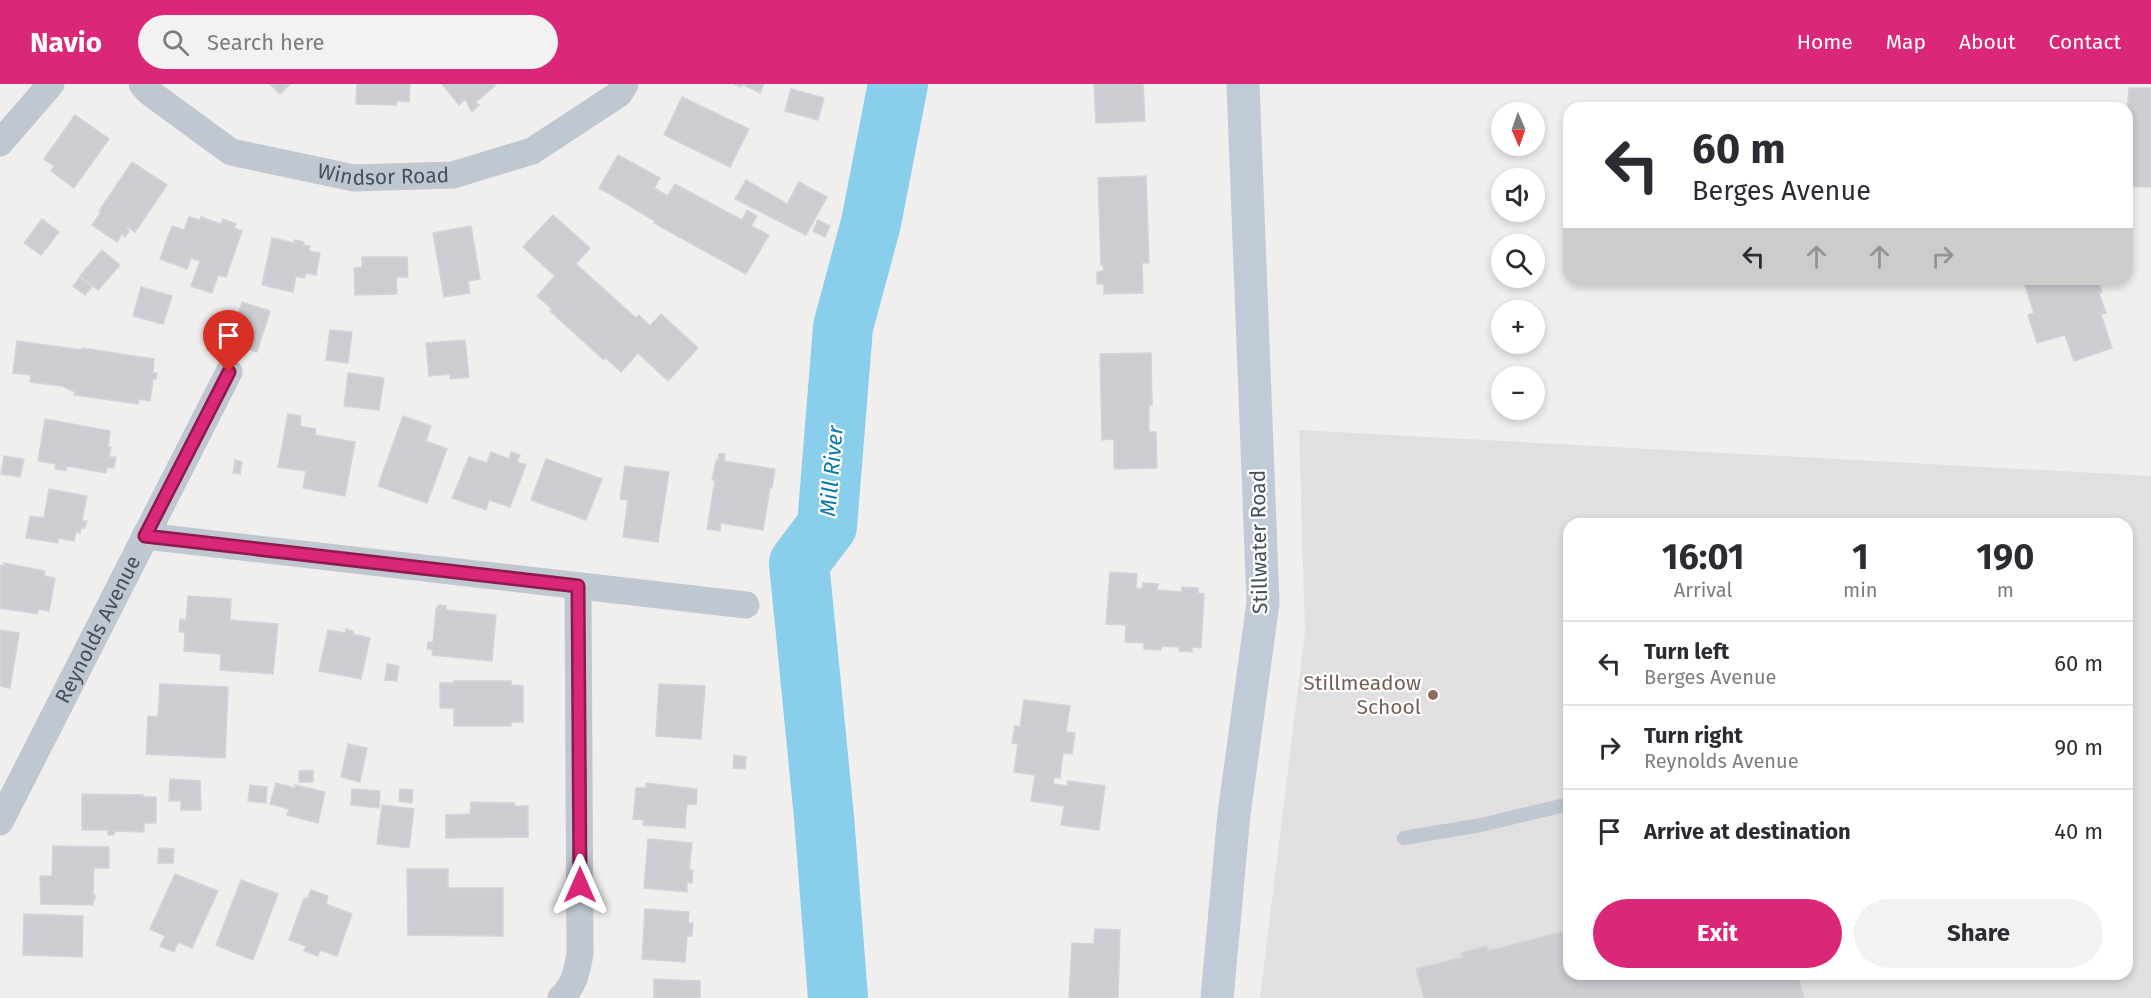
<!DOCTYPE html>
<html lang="en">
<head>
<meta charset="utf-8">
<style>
  :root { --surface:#fff; --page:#f2f2f3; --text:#2b2b33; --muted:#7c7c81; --line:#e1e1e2; --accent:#db2777 }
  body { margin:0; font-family:"Fira Sans",sans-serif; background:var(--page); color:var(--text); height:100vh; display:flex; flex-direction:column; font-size:22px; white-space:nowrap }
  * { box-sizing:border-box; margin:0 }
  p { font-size:20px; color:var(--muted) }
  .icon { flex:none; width:33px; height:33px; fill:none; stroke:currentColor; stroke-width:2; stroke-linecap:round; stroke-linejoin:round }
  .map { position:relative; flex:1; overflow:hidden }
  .sheet { position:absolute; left:1563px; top:434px; width:570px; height:462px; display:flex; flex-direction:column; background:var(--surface); border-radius:18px; box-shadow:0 3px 9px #0003 }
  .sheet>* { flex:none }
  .top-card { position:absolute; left:1563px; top:18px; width:570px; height:183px; border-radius:18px; box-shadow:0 3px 9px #0003; background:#fff; color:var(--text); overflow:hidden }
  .needle { width:39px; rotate:178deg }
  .buttons { position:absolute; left:1491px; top:18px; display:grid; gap:12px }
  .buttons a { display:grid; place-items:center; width:54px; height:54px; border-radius:50%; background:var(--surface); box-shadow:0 3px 9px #0003; font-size:30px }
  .pin { position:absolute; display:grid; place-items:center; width:51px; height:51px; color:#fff; margin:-62px -26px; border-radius:50% 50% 50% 0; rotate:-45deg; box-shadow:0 0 6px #0007 }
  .pin .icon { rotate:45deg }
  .me { position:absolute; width:66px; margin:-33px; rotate:0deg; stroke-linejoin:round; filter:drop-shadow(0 0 4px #0008) }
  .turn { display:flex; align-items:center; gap:21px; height:126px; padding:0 30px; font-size:27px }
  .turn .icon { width:78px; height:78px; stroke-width:2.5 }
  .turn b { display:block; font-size:42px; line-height:51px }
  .lanes { display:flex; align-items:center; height:57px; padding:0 30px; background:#0003; justify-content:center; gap:30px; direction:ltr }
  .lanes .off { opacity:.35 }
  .eta { display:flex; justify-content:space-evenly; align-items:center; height:102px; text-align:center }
  .eta b { font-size:36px; font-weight:700; line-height:42px }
  .action { display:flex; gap:12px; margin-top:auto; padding:12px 30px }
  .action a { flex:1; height:69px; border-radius:36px; background:var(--accent); color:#fff; font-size:24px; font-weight:700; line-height:69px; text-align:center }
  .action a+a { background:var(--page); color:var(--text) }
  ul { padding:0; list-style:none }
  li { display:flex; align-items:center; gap:18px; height:84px; padding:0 30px; border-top:2px solid var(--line) }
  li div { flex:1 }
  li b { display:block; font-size:22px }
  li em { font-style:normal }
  header { display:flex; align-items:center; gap:36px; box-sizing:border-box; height:84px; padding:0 30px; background:var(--accent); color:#fff }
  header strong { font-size:28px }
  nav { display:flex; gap:33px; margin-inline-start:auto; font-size:21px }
  .search { width:420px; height:54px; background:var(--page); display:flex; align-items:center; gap:15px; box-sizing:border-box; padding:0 21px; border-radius:33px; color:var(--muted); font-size:22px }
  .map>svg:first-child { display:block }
</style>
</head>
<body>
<header>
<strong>Navio</strong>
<div class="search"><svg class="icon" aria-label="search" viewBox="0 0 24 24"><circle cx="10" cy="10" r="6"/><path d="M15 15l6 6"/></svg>Search here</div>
<nav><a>Home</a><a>Map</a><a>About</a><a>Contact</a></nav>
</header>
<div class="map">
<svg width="2151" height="914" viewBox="0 0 2151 914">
  <rect width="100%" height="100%" fill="#f1eeee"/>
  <!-- education -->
  <path fill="#e2dfe0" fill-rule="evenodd" d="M 1299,346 L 2151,392 L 2151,914 L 1260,914 L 1305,548 ZM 1569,440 L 2127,440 L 2127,890 L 1569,890 Z"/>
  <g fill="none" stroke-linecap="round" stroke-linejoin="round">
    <!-- river -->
    <path stroke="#89cfeb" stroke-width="60" d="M 838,914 L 824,733 L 799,479 L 827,442 L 843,243 L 871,139 L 898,0"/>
  </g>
  <!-- building -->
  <g fill="#cbcdd3" stroke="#d2d4da" stroke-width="1.5">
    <path d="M 270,0 L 290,0 L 280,10 Z"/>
    <path d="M 357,0 L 410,0 L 409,18 L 397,17 L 396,21 L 356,20 Z"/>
    <path d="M 442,0 L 495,0 L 496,1 L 476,18 L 479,21 L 472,28 L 465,15 L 459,21 Z"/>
    <path d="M 734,0 L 764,0 L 760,9 L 742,0 L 741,3 Z"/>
    <path d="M 1094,0 L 1143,0 L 1145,37 L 1096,39 Z"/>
    <path d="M 2129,4 L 2151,4 L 2151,103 L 2127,102 L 2127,31 Z"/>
    <path d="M 791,5 L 824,14 L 818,36 L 785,27 Z"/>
    <path d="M 682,13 L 749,45 L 730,83 L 664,51 Z"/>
    <path d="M 75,31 L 109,55 L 74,104 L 51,87 L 54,82 L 44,75 Z"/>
    <path d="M 618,71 L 660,94 L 654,104 L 668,112 L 675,100 L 742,136 L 747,126 L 757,132 L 751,142 L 769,151 L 746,190 L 654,139 L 655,137 L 599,104 Z"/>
    <path d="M 132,78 L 167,101 L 135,148 L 127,143 L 126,144 L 129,147 L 125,153 L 122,150 L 117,158 L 92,141 L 101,128 L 99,127 Z"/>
    <path d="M 1146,92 L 1149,179 L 1142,179 L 1143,209 L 1104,210 L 1104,200 L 1097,200 L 1097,188 L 1104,187 L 1103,181 L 1101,181 L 1098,94 Z"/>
    <path d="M 746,96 L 787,120 L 799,98 L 827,113 L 806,151 L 735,115 Z"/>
    <path d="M 553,131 L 590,164 L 576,180 L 636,234 L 639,231 L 650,242 L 661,230 L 698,264 L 668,297 L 638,269 L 621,288 L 606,274 L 604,276 L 550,227 L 552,225 L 537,212 L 555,192 L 523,163 Z"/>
    <path d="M 189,133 L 200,136 L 201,133 L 221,140 L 223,135 L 236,140 L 234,144 L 242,147 L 226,193 L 218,191 L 212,209 L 191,202 L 200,177 L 191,174 L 187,185 L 160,175 L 172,142 L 184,146 Z"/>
    <path d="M 42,135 L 59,148 L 41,171 L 24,159 Z"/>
    <path d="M 818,136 L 830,142 L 825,153 L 813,147 Z"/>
    <path d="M 471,142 L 480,195 L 468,197 L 470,209 L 444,213 L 433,149 Z"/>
    <path d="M 272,154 L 294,159 L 295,156 L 304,158 L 303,161 L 310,162 L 309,167 L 320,169 L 316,191 L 306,189 L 304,194 L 296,192 L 293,208 L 262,201 Z"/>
    <path d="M 102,166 L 120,181 L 98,206 L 80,192 Z"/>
    <path d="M 362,173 L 407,173 L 408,193 L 396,193 L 397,210 L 355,211 L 354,184 L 362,183 Z"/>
    <path d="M 80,193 L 92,203 L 85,211 L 73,202 Z"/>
    <path d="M 2023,195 L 2097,195 L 2102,208 L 2099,209 L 2106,229 L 2101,230 L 2112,264 L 2074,277 L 2065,251 L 2037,259 L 2028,231 L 2034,229 Z"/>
    <path d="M 141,203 L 172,212 L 163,240 L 133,232 Z"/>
    <path d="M 242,218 L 270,227 L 257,268 L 229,259 Z"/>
    <path d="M 330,246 L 352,248 L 348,279 L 326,276 Z"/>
    <path d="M 465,256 L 469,293 L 450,295 L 450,290 L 429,292 L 426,259 Z"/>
    <path d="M 17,257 L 82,266 L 82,264 L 154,275 L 153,289 L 157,289 L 156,295 L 153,295 L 150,317 L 139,315 L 138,320 L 74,311 L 75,308 L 62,302 L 30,298 L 31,291 L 13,289 Z"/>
    <path d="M 1151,269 L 1152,321 L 1149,321 L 1149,348 L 1156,348 L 1157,384 L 1114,385 L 1114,355 L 1102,356 L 1100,270 Z"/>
    <path d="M 348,289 L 384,294 L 379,326 L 344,322 Z"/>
    <path d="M 288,330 L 301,332 L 300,342 L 316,345 L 315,351 L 355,358 L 345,412 L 303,404 L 306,387 L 278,383 Z"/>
    <path d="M 403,332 L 431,342 L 426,357 L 447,365 L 427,419 L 378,402 Z"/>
    <path d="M 45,335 L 110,347 L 108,363 L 111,363 L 109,373 L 116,373 L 114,384 L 107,383 L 106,389 L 67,382 L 66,387 L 55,385 L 56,380 L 38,377 Z"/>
    <path d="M 491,368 L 509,375 L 511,368 L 520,371 L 517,378 L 526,381 L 510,423 L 489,416 L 486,426 L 452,414 L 469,373 L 487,379 Z"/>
    <path d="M 719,370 L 725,370 L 724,377 L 775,385 L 772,404 L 770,404 L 763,446 L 721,439 L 720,447 L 707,445 L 715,396 L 712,396 L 716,376 L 718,376 Z"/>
    <path d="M 4,372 L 24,375 L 20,393 L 1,390 Z"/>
    <path d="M 546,375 L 602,395 L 586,436 L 531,416 Z"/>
    <path d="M 235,376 L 242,378 L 240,390 L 233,389 Z"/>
    <path d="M 625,382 L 669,388 L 658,458 L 623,453 L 628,416 L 620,415 Z"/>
    <path d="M 49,405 L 87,412 L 82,437 L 87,437 L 85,444 L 81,444 L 80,449 L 76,448 L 74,457 L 59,454 L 58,459 L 26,454 L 30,432 L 44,434 Z"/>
    <path d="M 4,479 L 45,487 L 44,492 L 55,494 L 49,527 L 39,525 L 37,530 L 0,524 L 0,481 L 4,482 Z"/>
    <path d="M 1110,488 L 1137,490 L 1136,504 L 1142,505 L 1143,499 L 1158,500 L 1157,506 L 1182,508 L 1182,503 L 1198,504 L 1198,509 L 1204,510 L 1201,564 L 1192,563 L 1192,568 L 1179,567 L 1179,563 L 1161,562 L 1161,566 L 1144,565 L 1144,559 L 1125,558 L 1126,541 L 1106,540 Z"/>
    <path d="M 188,512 L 231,515 L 230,536 L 278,540 L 273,590 L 220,586 L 221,570 L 184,567 L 185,548 L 179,548 L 180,535 L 186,536 Z"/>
    <path d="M 438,521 L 446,522 L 446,526 L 496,531 L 492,577 L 432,571 L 433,566 L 427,565 L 428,558 L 433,558 L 436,525 Z"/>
    <path d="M 346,545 L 353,547 L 353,550 L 370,554 L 361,595 L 319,587 L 328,546 L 345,549 Z"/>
    <path d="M 0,546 L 19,549 L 10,604 L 0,602 Z"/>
    <path d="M 387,580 L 399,582 L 397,597 L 385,596 Z"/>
    <path d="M 454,597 L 511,597 L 511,601 L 523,602 L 523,638 L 511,638 L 511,642 L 454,642 L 454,624 L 440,624 L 440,599 L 453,599 Z"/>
    <path d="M 160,600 L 228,603 L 225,674 L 146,670 L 148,632 L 158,633 Z"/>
    <path d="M 659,600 L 705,602 L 701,655 L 656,652 Z"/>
    <path d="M 1024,616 L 1070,622 L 1066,648 L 1075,649 L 1072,670 L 1063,669 L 1060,694 L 1054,693 L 1053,700 L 1067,702 L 1068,697 L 1105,702 L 1099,746 L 1061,741 L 1064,722 L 1031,717 L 1035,691 L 1014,688 L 1018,660 L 1012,659 L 1015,642 L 1020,643 Z"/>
    <path d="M 348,660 L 367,664 L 360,698 L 341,693 Z"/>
    <path d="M 734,671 L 746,673 L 745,685 L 733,684 Z"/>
    <path d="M 313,686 L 313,698 L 299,698 L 299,687 Z"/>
    <path d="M 170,695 L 200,697 L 201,726 L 181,726 L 181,717 L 169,717 Z"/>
    <path d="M 276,699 L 295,704 L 295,701 L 325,708 L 318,739 L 287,731 L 289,725 L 270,720 Z"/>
    <path d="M 646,699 L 697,705 L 696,721 L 687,720 L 685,744 L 643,741 L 644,736 L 633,735 L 636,704 L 646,704 Z"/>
    <path d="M 250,701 L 267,703 L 266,719 L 248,717 Z"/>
    <path d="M 352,705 L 380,707 L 379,724 L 351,721 Z"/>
    <path d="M 400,705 L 413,706 L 412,719 L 399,717 Z"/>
    <path d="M 82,710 L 143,711 L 143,713 L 156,713 L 156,739 L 144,739 L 144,748 L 115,747 L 114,751 L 108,751 L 108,746 L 82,746 Z"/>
    <path d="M 471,718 L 515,719 L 514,722 L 528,722 L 528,753 L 446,754 L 446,731 L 470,730 Z"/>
    <path d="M 382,721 L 414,725 L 409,764 L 377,760 Z"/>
    <path d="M 648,755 L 692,759 L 689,786 L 693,786 L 692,799 L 687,798 L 687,808 L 644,804 Z"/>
    <path d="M 53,762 L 109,763 L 109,784 L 94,784 L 93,811 L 95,811 L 95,816 L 93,816 L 93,821 L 41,820 L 40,792 L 52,792 Z"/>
    <path d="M 159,764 L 174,765 L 173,779 L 158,779 Z"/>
    <path d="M 407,785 L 448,785 L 448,804 L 503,804 L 503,852 L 408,851 Z"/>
    <path d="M 175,790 L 218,807 L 192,864 L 178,858 L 174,868 L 160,862 L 165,852 L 150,845 Z"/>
    <path d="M 241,796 L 278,810 L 253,876 L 216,861 Z"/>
    <path d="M 311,806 L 328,812 L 326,820 L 352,830 L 337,872 L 320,866 L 318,872 L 304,867 L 306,862 L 289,856 L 304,814 L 307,815 Z"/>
    <path d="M 645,825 L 689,828 L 688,839 L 693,839 L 692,852 L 687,852 L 685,878 L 642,875 Z"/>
    <path d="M 24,830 L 83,832 L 82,873 L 23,871 Z"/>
    <path d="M 1095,845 L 1120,846 L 1118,914 L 1069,914 L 1072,859 L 1094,860 Z"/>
    <path d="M 1569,846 L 1569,890 L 1798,890 L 1804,914 L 1424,914 L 1416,885 L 1463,873 L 1461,869 L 1487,862 L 1488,867 Z"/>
    <path d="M 654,895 L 700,897 L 700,914 L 654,914 Z"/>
  </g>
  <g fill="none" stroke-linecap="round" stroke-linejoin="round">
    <!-- service -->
    <path stroke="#bfc7d0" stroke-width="14" d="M 1404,754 L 1481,741 L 1569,720"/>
    <!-- minor -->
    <g stroke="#bfc7d0" stroke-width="27">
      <path id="s1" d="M 142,0 L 149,8 L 231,68 L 354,94 L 453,91 L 532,67 L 619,10 L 625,0"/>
      <path d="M 0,59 L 51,0"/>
      <path d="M 145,452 L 746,521"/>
      <path id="s2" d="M 0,738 L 229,288"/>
      <path d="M 561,914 C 574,902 577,887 580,870 L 578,502"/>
    </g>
    <!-- secondary -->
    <path stroke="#c1cad7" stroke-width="33" d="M 1217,914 L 1234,730 L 1263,519 L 1243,0"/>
  </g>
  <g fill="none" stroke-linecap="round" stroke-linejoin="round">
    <defs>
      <path id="route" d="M 229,288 L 145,452 L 578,502 L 580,801"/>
    </defs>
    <!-- route casing -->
    <use href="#route" stroke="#8e194d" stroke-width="15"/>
    <!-- route -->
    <use href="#route" stroke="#db2777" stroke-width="10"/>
  </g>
  <!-- markers -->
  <circle fill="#8d6e63" stroke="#fff" stroke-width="2" cx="1433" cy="611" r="6"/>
  <g text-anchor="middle" stroke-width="4.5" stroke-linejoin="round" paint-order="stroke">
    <!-- street labels -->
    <g font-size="21" fill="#46505b" stroke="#fff">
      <text dy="7" stroke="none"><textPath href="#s1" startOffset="267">Windsor Road</textPath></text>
      <text transform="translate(1259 458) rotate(-91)" y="7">Stillwater Road</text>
      <text dy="7" stroke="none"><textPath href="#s2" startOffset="216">Reynolds Avenue</textPath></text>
    </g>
    <!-- education labels -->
    <g font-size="21" fill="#785e54" stroke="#fff" text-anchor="end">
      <text x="1421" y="606">Stillmeadow<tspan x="1421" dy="24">School</tspan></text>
    </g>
    <!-- water labels -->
    <g font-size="22" font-style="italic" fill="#0d7ba8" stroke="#fff">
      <text transform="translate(831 387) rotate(-85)" y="8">Mill River</text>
    </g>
  </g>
</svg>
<div class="buttons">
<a><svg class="needle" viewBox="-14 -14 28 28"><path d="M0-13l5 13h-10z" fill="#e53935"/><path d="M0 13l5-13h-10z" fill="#7c7c81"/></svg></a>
<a><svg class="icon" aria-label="sound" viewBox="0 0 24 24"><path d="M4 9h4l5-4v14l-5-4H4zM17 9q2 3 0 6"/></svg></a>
<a><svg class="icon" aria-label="search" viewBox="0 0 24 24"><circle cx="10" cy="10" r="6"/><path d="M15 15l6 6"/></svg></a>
<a>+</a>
<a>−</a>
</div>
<div class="pin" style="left:229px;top:288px;background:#d93025"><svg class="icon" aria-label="arrive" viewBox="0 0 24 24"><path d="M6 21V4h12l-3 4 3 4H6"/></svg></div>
<svg class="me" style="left:580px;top:801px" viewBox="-20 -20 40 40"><path d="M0-17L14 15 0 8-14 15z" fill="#db2777" stroke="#fff" stroke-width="4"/></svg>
<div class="top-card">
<div class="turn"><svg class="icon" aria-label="left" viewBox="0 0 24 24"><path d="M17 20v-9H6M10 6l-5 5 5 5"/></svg><div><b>60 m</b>Berges Avenue</div></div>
<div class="lanes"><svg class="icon" aria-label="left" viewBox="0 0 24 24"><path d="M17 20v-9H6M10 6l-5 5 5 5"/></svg><svg class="icon off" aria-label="ahead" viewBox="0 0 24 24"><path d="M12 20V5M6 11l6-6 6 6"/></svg><svg class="icon off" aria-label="ahead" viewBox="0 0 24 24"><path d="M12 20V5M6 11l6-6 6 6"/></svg><svg class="icon off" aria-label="right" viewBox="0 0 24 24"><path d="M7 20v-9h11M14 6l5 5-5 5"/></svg></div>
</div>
<section class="sheet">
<div class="eta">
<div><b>16:01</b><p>Arrival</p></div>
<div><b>1</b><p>min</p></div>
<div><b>190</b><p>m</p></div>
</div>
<ul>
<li><svg class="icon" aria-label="left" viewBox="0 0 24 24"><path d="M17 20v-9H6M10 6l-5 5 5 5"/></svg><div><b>Turn left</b><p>Berges Avenue</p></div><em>60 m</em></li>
<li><svg class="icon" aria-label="right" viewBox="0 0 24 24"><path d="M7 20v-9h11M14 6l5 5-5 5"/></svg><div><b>Turn right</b><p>Reynolds Avenue</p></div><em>90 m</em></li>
<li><svg class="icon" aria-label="arrive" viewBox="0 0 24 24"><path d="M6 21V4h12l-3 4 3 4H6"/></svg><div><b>Arrive at destination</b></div><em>40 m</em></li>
</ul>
<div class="action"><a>Exit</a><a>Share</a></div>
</section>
</div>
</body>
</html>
